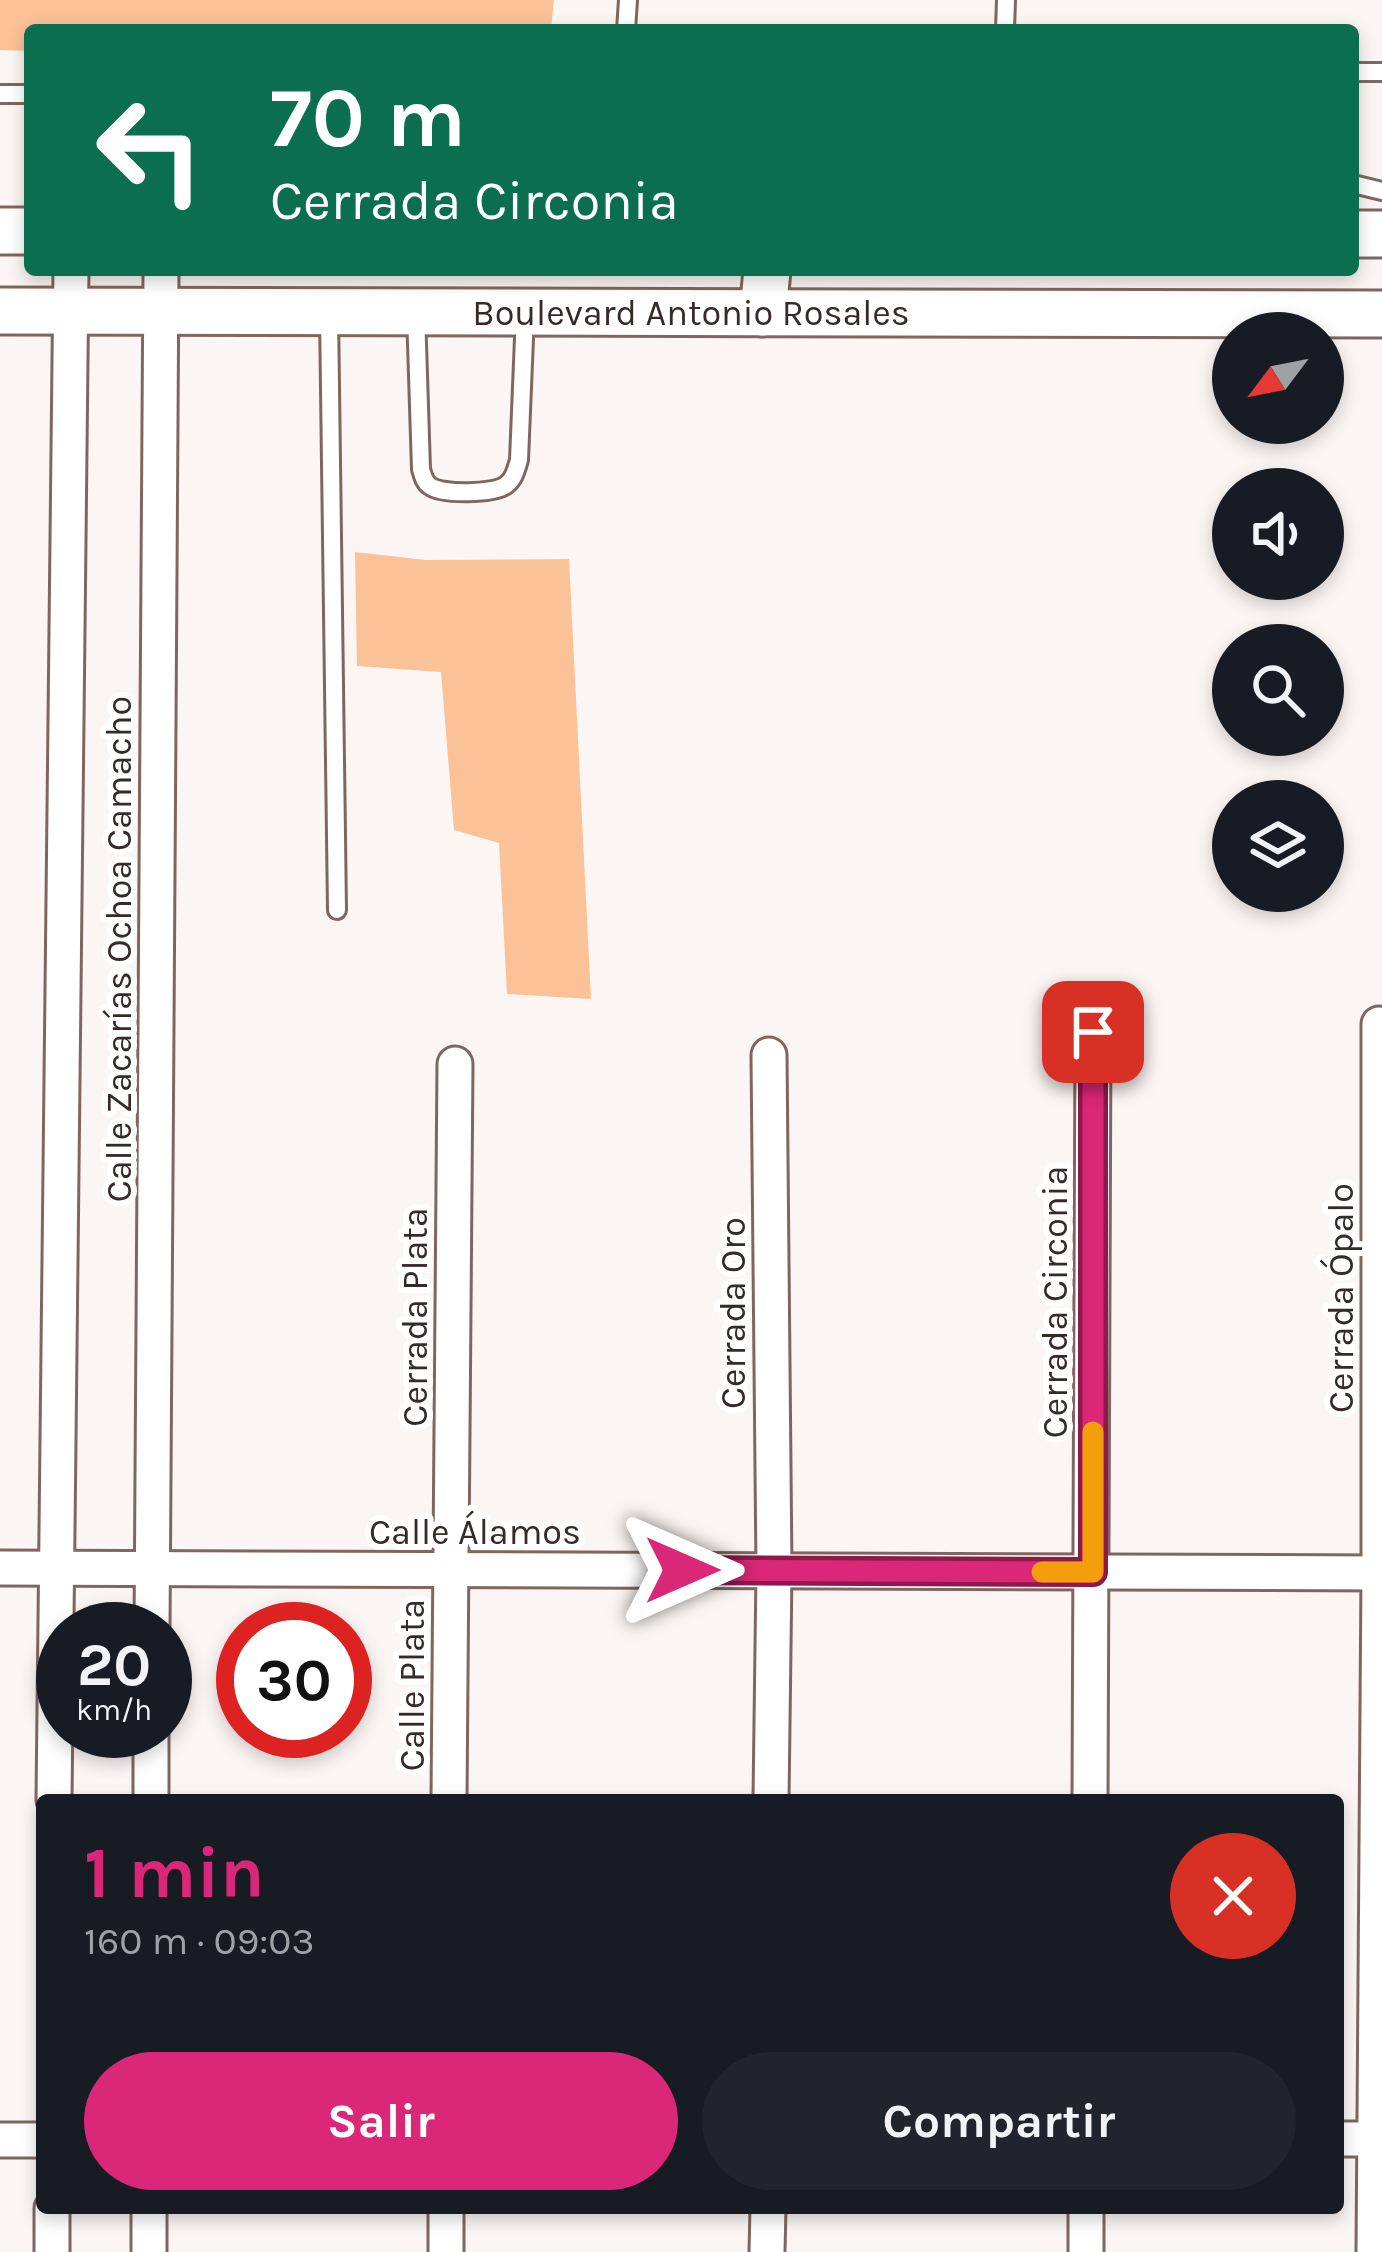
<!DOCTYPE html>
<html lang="es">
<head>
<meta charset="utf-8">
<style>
  :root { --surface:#171b24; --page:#20242c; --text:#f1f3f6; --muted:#9ea1a6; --accent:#db2777 }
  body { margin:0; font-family:Karla,sans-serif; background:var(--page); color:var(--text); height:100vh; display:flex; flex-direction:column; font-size:45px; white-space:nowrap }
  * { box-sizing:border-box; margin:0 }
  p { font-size:39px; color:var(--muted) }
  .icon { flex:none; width:66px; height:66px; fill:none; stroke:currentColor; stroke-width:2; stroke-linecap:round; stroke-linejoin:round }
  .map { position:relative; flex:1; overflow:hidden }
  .drawer { position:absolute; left:36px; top:1794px; width:1308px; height:420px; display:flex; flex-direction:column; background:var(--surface); border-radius:12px; box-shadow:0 6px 18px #0003 }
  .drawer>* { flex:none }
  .guide { position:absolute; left:24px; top:24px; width:1335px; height:252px; border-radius:12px; box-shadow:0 6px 18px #0003; background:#0b6e4f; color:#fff; overflow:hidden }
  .needle { width:78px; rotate:238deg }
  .tools { position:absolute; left:1212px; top:312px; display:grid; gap:24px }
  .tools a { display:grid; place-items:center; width:132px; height:132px; border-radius:50%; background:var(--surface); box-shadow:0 6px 18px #0003; font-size:60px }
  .speed { position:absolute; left:36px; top:1602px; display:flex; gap:24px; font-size:60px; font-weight:700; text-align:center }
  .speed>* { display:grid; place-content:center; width:156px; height:156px; border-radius:50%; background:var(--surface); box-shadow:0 6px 18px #0003; line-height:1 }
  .speed small { font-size:30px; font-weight:400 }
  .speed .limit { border:18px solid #d22; background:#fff; color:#111 }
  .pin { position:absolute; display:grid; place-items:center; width:102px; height:102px; color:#fff; margin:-51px; border-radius:24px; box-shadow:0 6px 18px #0006 }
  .me { position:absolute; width:132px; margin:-66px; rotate:90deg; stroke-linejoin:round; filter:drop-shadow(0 0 9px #0008) }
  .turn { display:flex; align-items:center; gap:42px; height:252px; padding:0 48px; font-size:54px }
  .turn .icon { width:156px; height:156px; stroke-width:2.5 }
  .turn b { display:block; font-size:84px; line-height:102px }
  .round { display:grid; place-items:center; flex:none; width:126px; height:126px; border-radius:63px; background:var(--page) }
  .head { display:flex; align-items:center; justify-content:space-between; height:204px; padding:0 48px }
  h1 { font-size:72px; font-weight:700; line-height:90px; color:var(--accent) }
  .primary-button { display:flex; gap:24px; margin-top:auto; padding:24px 48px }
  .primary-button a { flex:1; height:138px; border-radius:72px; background:var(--accent); color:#fff; font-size:48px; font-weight:700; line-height:138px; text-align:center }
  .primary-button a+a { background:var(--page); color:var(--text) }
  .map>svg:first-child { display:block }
</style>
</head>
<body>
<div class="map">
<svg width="1382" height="2252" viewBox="0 0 1382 2252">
  <rect width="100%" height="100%" fill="#fbf5f3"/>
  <!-- building -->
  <g fill="#fbc298">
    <path d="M 0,0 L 554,0 L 551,30 L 30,30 L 30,51 L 0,50 Z"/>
    <path d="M 355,552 L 426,560 L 569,559 L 591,999 L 507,994 L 499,843 L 454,830 L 441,672 L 357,666 Z"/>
  </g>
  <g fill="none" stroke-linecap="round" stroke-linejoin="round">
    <defs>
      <g id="service">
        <path d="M 626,30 L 628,0"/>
        <path d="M 1005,30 L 1006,0"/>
        <path d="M 1353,72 L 1382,72"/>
        <path d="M 0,94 L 30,94"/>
        <path d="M 1353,184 L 1382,191"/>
        <path d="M 416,312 L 421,469 C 423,476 424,482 430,486 C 442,495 494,494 506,485 C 514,479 516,470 519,460 L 525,314"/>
        <path d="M 329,313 L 337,910"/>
      </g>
      <g id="minor">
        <path d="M 769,1055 L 774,1571 L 771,1800"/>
        <path d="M 0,1568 L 1382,1573"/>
        <path d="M 152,1629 L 161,270"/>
        <path d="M 54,1800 L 71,270"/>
        <path d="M 151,1800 L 151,1731"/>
        <path d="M 449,1800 L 455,1064"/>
        <path d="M 1090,1800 L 1093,1032"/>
        <path d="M 1338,2139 L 1382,2139"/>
        <path d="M 0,2140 L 42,2140"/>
        <path d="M 52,2252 L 52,2208"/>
        <path d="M 149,2252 L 149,2208"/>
        <path d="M 446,2252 L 446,2208"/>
        <path d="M 767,2252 L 768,2208"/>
        <path d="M 1086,2252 L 1086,2208"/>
        <path d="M 1374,2252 L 1379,1573 L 1379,1024"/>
      </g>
      <g id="secondary">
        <path d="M 0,231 L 30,231"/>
        <path d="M 1353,234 L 1382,234"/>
        <path d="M 0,311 L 1382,314"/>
        <path d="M 763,313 L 767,270"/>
      </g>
    </defs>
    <!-- service casing -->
    <use href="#service" stroke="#816660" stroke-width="22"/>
    <!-- minor casing -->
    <use href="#minor" stroke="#816660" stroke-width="39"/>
    <!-- secondary casing -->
    <use href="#secondary" stroke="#816660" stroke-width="51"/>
    <!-- service -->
    <use href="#service" stroke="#fff" stroke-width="16"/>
    <!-- minor -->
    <use href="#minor" stroke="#fff" stroke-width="33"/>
    <!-- secondary -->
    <use href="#secondary" stroke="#fff" stroke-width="45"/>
  </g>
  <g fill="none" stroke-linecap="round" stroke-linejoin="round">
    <defs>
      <path id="route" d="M 682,1570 L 1093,1572 L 1093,1032"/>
    </defs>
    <!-- route casing -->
    <use href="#route" stroke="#8e194d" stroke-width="30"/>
    <!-- route -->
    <use href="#route" stroke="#db2777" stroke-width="21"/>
    <!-- slow -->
    <path stroke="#f59e0b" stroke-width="21" d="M 1042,1572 L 1093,1572 L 1093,1432"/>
  </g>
  <g text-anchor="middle" stroke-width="12" stroke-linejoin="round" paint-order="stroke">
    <!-- street labels -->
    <g font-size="36" fill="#362a28" stroke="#fff">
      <text x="691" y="325">Boulevard Antonio Rosales</text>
      <text transform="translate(118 949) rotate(-90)" y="13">Calle Zacarías Ochoa Camacho</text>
      <text transform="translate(1340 1298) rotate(-90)" y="13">Cerrada Ópalo</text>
      <text transform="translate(1054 1302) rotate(-90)" y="13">Cerrada Circonia</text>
      <text transform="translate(732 1313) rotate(-90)" y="13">Cerrada Oro</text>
      <text transform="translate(414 1317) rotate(-90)" y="13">Cerrada Plata</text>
      <text x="475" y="1544">Calle Álamos</text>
      <text transform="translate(411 1685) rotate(-90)" y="13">Calle Plata</text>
    </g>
  </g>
</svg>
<div class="tools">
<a><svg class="needle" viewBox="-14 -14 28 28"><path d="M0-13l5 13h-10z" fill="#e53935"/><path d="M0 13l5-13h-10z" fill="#9ea1a6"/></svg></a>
<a><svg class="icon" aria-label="sound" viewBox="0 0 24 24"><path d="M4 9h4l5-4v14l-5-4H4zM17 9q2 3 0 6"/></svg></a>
<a><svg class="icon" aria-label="search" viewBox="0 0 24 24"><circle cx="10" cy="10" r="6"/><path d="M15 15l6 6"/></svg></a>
<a><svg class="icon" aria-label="layers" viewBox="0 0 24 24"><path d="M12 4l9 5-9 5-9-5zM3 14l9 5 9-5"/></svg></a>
</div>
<div class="speed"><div>20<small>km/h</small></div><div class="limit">30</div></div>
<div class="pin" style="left:1093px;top:1032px;background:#d93025"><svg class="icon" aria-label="arrive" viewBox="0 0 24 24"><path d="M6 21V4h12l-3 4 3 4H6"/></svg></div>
<svg class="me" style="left:682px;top:1570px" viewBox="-20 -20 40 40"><path d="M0-17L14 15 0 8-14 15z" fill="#db2777" stroke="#fff" stroke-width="4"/></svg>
<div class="guide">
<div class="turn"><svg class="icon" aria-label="left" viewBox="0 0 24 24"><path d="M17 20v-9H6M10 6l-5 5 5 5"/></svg><div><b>70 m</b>Cerrada Circonia</div></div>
</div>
<section class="drawer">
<div class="head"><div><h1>1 min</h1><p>160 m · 09:03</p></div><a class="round" style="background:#d93025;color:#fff"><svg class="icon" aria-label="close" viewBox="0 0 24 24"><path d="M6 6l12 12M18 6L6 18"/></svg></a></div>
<div class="primary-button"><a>Salir</a><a>Compartir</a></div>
</section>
</div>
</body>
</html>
